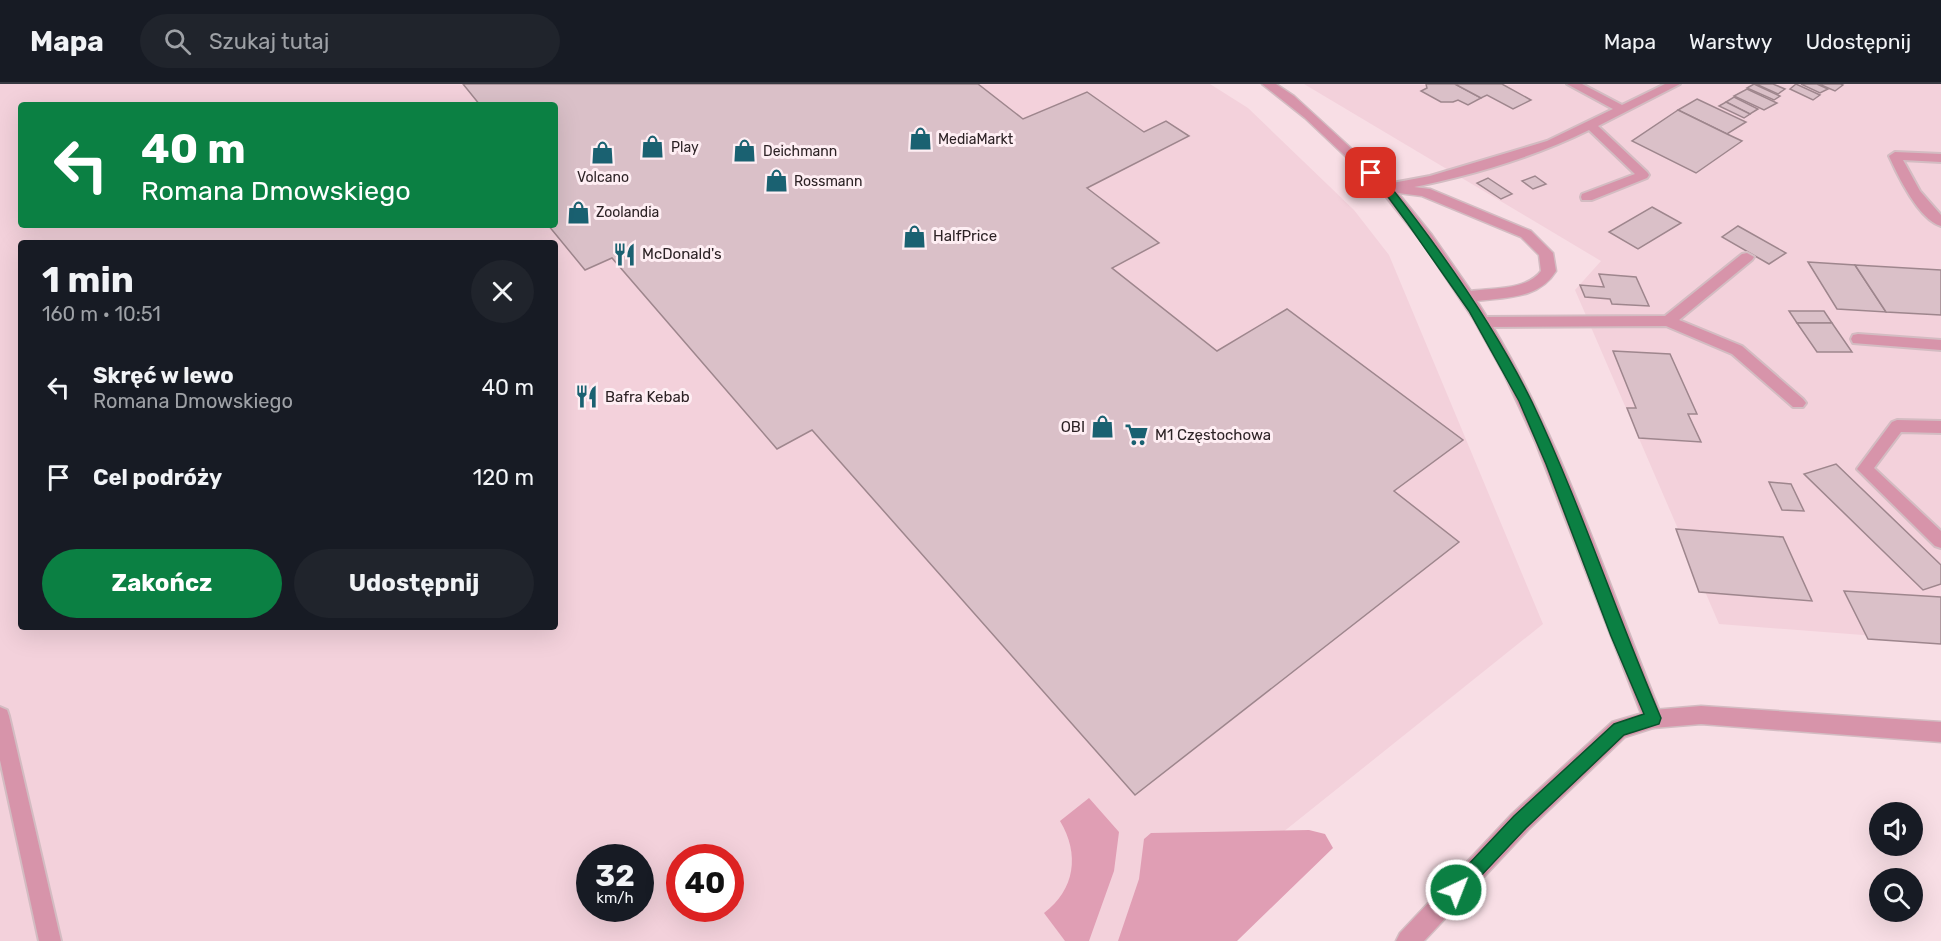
<!DOCTYPE html>
<html lang="pl">
<head>
<meta charset="utf-8">
<style>
  :root { --surface:#171b24; --page:#20242c; --text:#f1f3f6; --muted:#9ea1a6; --line:#363941; --accent:#0b8043 }
  body { margin:0; font-family:Rubik,sans-serif; background:var(--page); color:var(--text); height:100vh; display:flex; flex-direction:column; font-size:22px; white-space:nowrap }
  * { box-sizing:border-box; margin:0 }
  p { font-size:20px; color:var(--muted) }
  .icon { flex:none; width:33px; height:33px; fill:none; stroke:currentColor; stroke-width:2; stroke-linecap:round; stroke-linejoin:round }
  .map { position:relative; flex:1; overflow:hidden }
  .side { position:absolute; left:18px; top:156px; width:540px; height:390px; display:flex; flex-direction:column; background:var(--surface); border-radius:6px; box-shadow:0 6px 24px #0002 }
  .side>* { flex:none }
  .banner { position:absolute; left:18px; top:18px; width:540px; height:126px; border-radius:6px; box-shadow:0 6px 24px #0002; background:#0b8043; color:#fff; overflow:hidden }
  .fabs { position:absolute; left:1869px; top:718px; display:grid; gap:12px }
  .fabs a { display:grid; place-items:center; width:54px; height:54px; border-radius:50%; background:var(--surface); box-shadow:0 6px 24px #0002; font-size:30px }
  .speed { position:absolute; left:576px; top:760px; display:flex; gap:12px; font-size:30px; font-weight:700; text-align:center }
  .speed>* { display:grid; place-content:center; width:78px; height:78px; border-radius:50%; background:var(--surface); box-shadow:0 6px 24px #0002; line-height:1 }
  .speed small { font-size:15px; font-weight:400 }
  .speed .limit { border:9px solid #d22; background:#fff; color:#111 }
  .pin { position:absolute; display:grid; place-items:center; width:51px; height:51px; color:#fff; margin:-26px; border-radius:12px; box-shadow:0 3px 9px #0006 }
  .me { position:absolute; width:66px; margin:-33px; rotate:43deg; stroke-linejoin:round; filter:drop-shadow(0 0 4px #0008) }
  .turn { display:flex; align-items:center; gap:21px; height:126px; padding:0 24px; font-size:27px }
  .turn .icon { width:78px; height:78px; stroke-width:2.5 }
  .turn b { display:block; font-size:42px; line-height:51px }
  .round { display:grid; place-items:center; flex:none; width:63px; height:63px; border-radius:32px; background:var(--page) }
  .overview { display:flex; align-items:center; justify-content:space-between; height:102px; padding:0 24px }
  h1 { font-size:36px; font-weight:700; line-height:45px }
  .button { display:flex; gap:12px; margin-top:auto; padding:12px 24px }
  .button a { flex:1; height:69px; border-radius:36px; background:var(--accent); color:#fff; font-size:24px; font-weight:700; line-height:69px; text-align:center }
  .button a+a { background:var(--page); color:var(--text) }
  ul { padding:0; list-style:none }
  li { display:flex; align-items:center; gap:18px; height:90px; padding:0 24px }
  li div { flex:1 }
  li b { display:block; font-size:22px }
  li em { font-style:normal }
  header { display:flex; align-items:center; gap:36px; box-sizing:border-box; height:84px; padding:0 30px; background:var(--surface); border-bottom:2px solid var(--line) }
  header strong { font-size:28px }
  nav { display:flex; gap:33px; margin-inline-start:auto; font-size:21px }
  .search { width:420px; height:54px; background:var(--page); display:flex; align-items:center; gap:15px; box-sizing:border-box; padding:0 21px; border-radius:33px; color:var(--muted); font-size:22px }
  .map>svg:first-child { display:block }
</style>
</head>
<body>
<header>
<strong>Mapa</strong>
<div class="search"><svg class="icon" aria-label="search" viewBox="0 0 24 24"><circle cx="10" cy="10" r="6"/><path d="M15 15l6 6"/></svg>Szukaj tutaj</div>
<nav><a>Mapa</a><a>Warstwy</a><a>Udostępnij</a></nav>
</header>
<div class="map">
<svg width="1941" height="857" viewBox="0 0 1941 857">
  <rect width="100%" height="100%" fill="#f8dee5"/>
  <!-- built -->
  <g fill="#f3d1db" fill-rule="evenodd">
    <path d="M 0,0 L 1210,0 L 1248,24 L 1354,126 L 1389,171 L 1543,540 L 1147,857 L 0,857 ZM 21,21 L 555,21 L 555,141 L 21,141 ZM 21,159 L 555,159 L 555,543 L 21,543 ZM 590,774 L 640,774 L 640,825 L 590,825 ZM 680,774 L 730,774 L 730,825 L 680,825 Z"/>
    <path d="M 1304,0 L 1941,0 L 1941,557 L 1719,540 L 1575,206 L 1601,177 Z"/>
  </g>
  <!-- green -->
  <g fill="#e09eb4">
    <path d="M 1089,714 L 1119,748 L 1114,787 L 1089,857 L 1065,857 L 1044,829 C 1075,806 1080,770 1060,737 Z"/>
    <path d="M 1309,746 L 1325,750 L 1333,764 L 1237,857 L 1118,857 L 1139,795 L 1144,755 L 1151,749 Z"/>
  </g>
  <!-- building -->
  <g fill="#dac0c8" stroke="#9e868d" stroke-width="1.5">
    <path d="M 463,0 L 978,0 L 1023,35 L 1087,8 L 1144,48 L 1166,37 L 1189,52 L 1087,104 L 1159,159 L 1112,184 L 1217,267 L 1287,225 L 1463,356 L 1394,407 L 1459,458 L 1135,711 L 812,346 L 777,365 L 612,174 L 585,186 L 548,141 L 555,141 L 555,21 L 480,21 Z"/>
    <path d="M 1426,0 L 1455,0 L 1481,14 L 1468,21 L 1458,16 L 1453,18 L 1441,18 L 1421,7 L 1427,4 Z"/>
    <path d="M 1455,0 L 1502,0 L 1531,16 L 1513,25 L 1487,11 L 1481,14 Z"/>
    <path d="M 1754,0 L 1780,12 L 1774,16 L 1747,4 Z"/>
    <path d="M 1756,0 L 1773,0 L 1785,5 L 1778,10 Z"/>
    <path d="M 1796,0 L 1820,11 L 1813,16 L 1790,5 Z"/>
    <path d="M 1801,0 L 1817,0 L 1828,5 L 1820,9 Z"/>
    <path d="M 1819,0 L 1841,0 L 1843,1 L 1835,7 Z"/>
    <path d="M 1747,5 L 1777,19 L 1764,26 L 1734,12 Z"/>
    <path d="M 1734,13 L 1758,25 L 1750,30 L 1726,18 Z"/>
    <path d="M 1697,15 L 1746,38 L 1727,50 L 1678,26 Z"/>
    <path d="M 1726,18 L 1750,30 L 1744,34 L 1719,22 Z"/>
    <path d="M 1678,26 L 1727,50 L 1742,57 L 1696,89 L 1632,57 Z"/>
    <path d="M 1535,92 L 1546,100 L 1533,105 L 1522,97 Z"/>
    <path d="M 1488,94 L 1512,110 L 1501,115 L 1477,99 Z"/>
    <path d="M 1652,123 L 1681,139 L 1638,165 L 1609,148 Z"/>
    <path d="M 1738,142 L 1786,169 L 1769,180 L 1722,153 Z"/>
    <path d="M 1808,178 L 1855,181 L 1886,228 L 1837,225 Z"/>
    <path d="M 1855,181 L 1941,186 L 1941,231 L 1886,228 Z"/>
    <path d="M 1599,190 L 1636,193 L 1649,222 L 1612,220 L 1610,215 L 1585,213 L 1580,201 L 1604,203 Z"/>
    <path d="M 1789,227 L 1824,227 L 1832,239 L 1797,239 Z"/>
    <path d="M 1797,239 L 1832,239 L 1852,268 L 1817,268 Z"/>
    <path d="M 1613,267 L 1670,270 L 1697,330 L 1688,330 L 1701,358 L 1639,354 L 1627,324 L 1636,324 Z"/>
    <path d="M 1836,380 L 1941,481 L 1941,500 L 1923,506 L 1804,390 Z"/>
    <path d="M 1769,398 L 1791,400 L 1804,427 L 1782,426 Z"/>
    <path d="M 1676,445 L 1783,453 L 1812,517 L 1699,508 Z"/>
    <path d="M 1844,507 L 1941,513 L 1941,560 L 1868,555 Z"/>
  </g>
  <g fill="none" stroke-linecap="round" stroke-linejoin="round">
    <defs>
      <g id="service">
        <path d="M 1567,0 L 1582,0 L 1622,21 L 1665,0 L 1680,0 L 1598,42 L 1647,88 L 1649,91 L 1647,94 L 1592,116 L 1582,116 L 1581,113 L 1582,110 L 1635,90 L 1589,46 C 1526,77 1455,96 1387,108 L 1381,104 L 1387,100 L 1430,92 L 1547,57 L 1613,25 Z"/>
        <path d="M 1895,68 L 1941,70 L 1941,78 L 1903,76 L 1920,107 L 1941,131 L 1941,142 C 1919,136 1898,92 1889,72 Z"/>
        <path d="M 1747,169 L 1754,173 L 1752,176 L 1679,236 L 1742,262 L 1803,315 L 1806,319 L 1803,323 L 1793,323 L 1732,270 L 1666,242 L 1483,243 L 1476,238 L 1483,233 L 1665,232 L 1742,170 Z"/>
        <path d="M 1858,250 L 1941,256 L 1941,266 L 1853,259 L 1851,255 L 1853,251 Z"/>
        <path d="M 1897,336 L 1941,337 L 1941,349 L 1901,348 L 1874,384 L 1941,447 L 1941,464 L 1935,462 L 1857,385 L 1892,338 Z"/>
        <path d="M 0,623 L 7,626 L 9,632 L 61,857 L 39,857 L 0,676 Z"/>
      </g>
      <path id="minor" d="M 1262,0 L 1276,0 L 1294,12 L 1390,100 L 1430,105 L 1531,147 L 1553,169 L 1556,187 C 1539,215 1507,213 1477,217 C 1560,346 1605,494 1663,635 L 1660,642 L 1653,644 L 1646,642 L 1535,357 L 1504,290 L 1474,236 L 1422,158 L 1378,103 L 1305,34 ZM 1398,109 L 1422,112 L 1521,153 L 1539,171 L 1541,187 C 1527,206 1494,204 1471,207 L 1432,151 Z"/>
      <path id="tertiary" d="M 1701,622 L 1941,638 L 1941,658 L 1701,640 L 1653,644 L 1625,653 L 1528,746 L 1424,857 L 1396,857 L 1400,849 L 1512,730 L 1612,638 L 1653,626 Z"/>
    </defs>
    <!-- service casing -->
    <use href="#service" stroke="#d3bcc2" stroke-width="4"/>
    <!-- minor casing -->
    <use href="#minor" stroke="#d3bcc2" stroke-width="3"/>
    <!-- tertiary casing -->
    <use href="#tertiary" stroke="#d3bcc2" stroke-width="3"/>
    <!-- service -->
    <use href="#service" fill="#d794aa" fill-rule="evenodd"/>
    <!-- minor -->
    <use href="#minor" fill="#d794aa" fill-rule="evenodd"/>
    <!-- tertiary -->
    <use href="#tertiary" fill="#d794aa" fill-rule="evenodd"/>
  </g>
  <!-- route -->
  <path fill="#0b8043" stroke="#07532c" stroke-width="1.5" d="M 1371,86 L 1390,102 C 1443,169 1494,241 1532,318 C 1581,421 1616,530 1661,634 L 1659,640 L 1624,651 L 1526,744 L 1462,812 L 1456,815 L 1450,812 L 1447,806 L 1450,800 L 1514,732 L 1614,640 L 1644,630 L 1611,552 L 1546,380 L 1519,317 L 1469,227 L 1408,140 L 1383,106 L 1367,92 L 1367,87 Z"/>
  <!-- icons -->
  <defs>
    <symbol id="shop-bare" viewBox="-9 -9 18 18"><path d="M-5-2.5h2.3a2.7 3.5 0 0 1 5.4 0H5L5.5 6h-11ZM-1.5-2.5h3a1.5 2.3 0 0 0-3 0Z" fill="#1a6171" stroke="#feeef3" stroke-width="2.5" paint-order="stroke"/></symbol>
    <symbol id="restaurant-bare" viewBox="-9 -9 18 18"><path d="M-5-6h1v4h1v-4h1v4h1v-4h1v5L-1.5 .5V6h-2V.5L-5-1ZM5-6V6H3V1.5H1.5Q1.5-4 5-6Z" fill="#1a6171" stroke="#feeef3" stroke-width="2.5" paint-order="stroke"/></symbol>
    <symbol id="supermarket-bare" viewBox="-9 -9 18 18"><path d="M-6-5.5h2.5l.6 2H6L4.5 2H-2.5L-4.4-4H-6ZM-1.5 3.2a1.3 1.3 0 1 0 .1 0ZM3 3.2a1.3 1.3 0 1 0 .1 0Z" fill="#1a6171" stroke="#feeef3" stroke-width="2.5" paint-order="stroke"/></symbol>
  </defs>
  <g fill-rule="evenodd">
    <use href="#shop-bare" x="904" y="38" width="33" height="33"/>
    <use href="#shop-bare" x="636" y="46" width="33" height="33"/>
    <use href="#shop-bare" x="728" y="50" width="33" height="33"/>
    <use href="#shop-bare" x="586" y="52" width="33" height="33"/>
    <use href="#shop-bare" x="760" y="80" width="33" height="33"/>
    <use href="#shop-bare" x="562" y="112" width="33" height="33"/>
    <use href="#shop-bare" x="898" y="136" width="33" height="33"/>
    <use href="#restaurant-bare" x="608" y="154" width="33" height="33"/>
    <use href="#restaurant-bare" x="570" y="296" width="33" height="33"/>
    <use href="#shop-bare" x="1086" y="326" width="33" height="33"/>
    <use href="#supermarket-bare" x="1120" y="334" width="33" height="33"/>
  </g>
  <g text-anchor="middle" stroke-width="6" stroke-linejoin="round" paint-order="stroke">
    <!-- far-poi labels -->
    <g font-size="14" fill="#2c2225" stroke="#feeef3" text-anchor="start">
      <text x="938" y="60">MediaMarkt</text>
      <text x="671" y="68">Play</text>
      <text x="763" y="72">Deichmann</text>
      <text x="603" y="98" text-anchor="middle">Volcano</text>
      <text x="794" y="102">Rossmann</text>
      <text x="596" y="133">Zoolandia</text>
    </g>
    <!-- poi labels -->
    <g font-size="15" fill="#2c2225" stroke="#feeef3" text-anchor="start">
      <text x="933" y="157">HalfPrice</text>
      <text x="642" y="175">McDonald's</text>
      <text x="605" y="318">Bafra Kebab</text>
      <text x="1085" y="348" text-anchor="end">OBI</text>
      <text x="1155" y="356">M1 Częstochowa</text>
    </g>
  </g>
</svg>
<div class="fabs">
<a><svg class="icon" aria-label="sound" viewBox="0 0 24 24"><path d="M4 9h4l5-4v14l-5-4H4zM17 9q2 3 0 6"/></svg></a>
<a><svg class="icon" aria-label="search" viewBox="0 0 24 24"><circle cx="10" cy="10" r="6"/><path d="M15 15l6 6"/></svg></a>
</div>
<div class="speed"><div>32<small>km/h</small></div><div class="limit">40</div></div>
<div class="pin" style="left:1371px;top:89px;background:#d93025"><svg class="icon" aria-label="arrive" viewBox="0 0 24 24"><path d="M6 21V4h12l-3 4 3 4H6"/></svg></div>
<svg class="me" style="left:1456px;top:806px" viewBox="-20 -20 40 40"><circle r="17" fill="#0b8043" stroke="#fff" stroke-width="3"/><path d="M0-11L8 9 0 5-8 9z" fill="#fff"/></svg>
<div class="banner">
<div class="turn"><svg class="icon" aria-label="left" viewBox="0 0 24 24"><path d="M17 20v-9H6M10 6l-5 5 5 5"/></svg><div><b>40 m</b>Romana Dmowskiego</div></div>
</div>
<section class="side">
<div class="overview"><div><h1>1 min</h1><p>160 m · 10:51</p></div><a class="round"><svg class="icon" aria-label="close" viewBox="0 0 24 24"><path d="M6 6l12 12M18 6L6 18"/></svg></a></div>
<ul>
<li><svg class="icon" aria-label="left" viewBox="0 0 24 24"><path d="M17 20v-9H6M10 6l-5 5 5 5"/></svg><div><b>Skręć w lewo</b><p>Romana Dmowskiego</p></div><em>40 m</em></li>
<li><svg class="icon" aria-label="arrive" viewBox="0 0 24 24"><path d="M6 21V4h12l-3 4 3 4H6"/></svg><div><b>Cel podróży</b></div><em>120 m</em></li>
</ul>
<div class="button"><a>Zakończ</a><a>Udostępnij</a></div>
</section>
</div>
</body>
</html>
